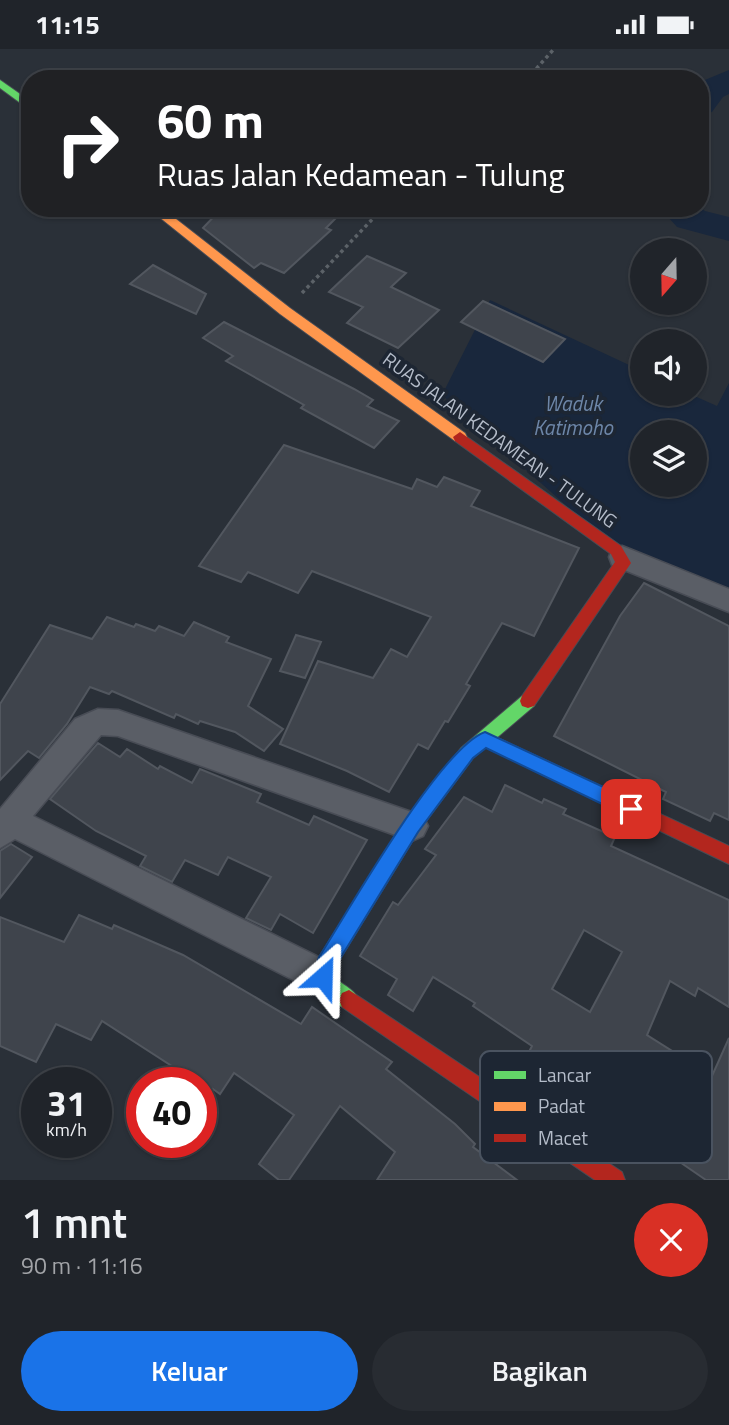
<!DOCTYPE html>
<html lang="id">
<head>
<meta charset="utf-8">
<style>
  :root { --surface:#20242a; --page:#282c32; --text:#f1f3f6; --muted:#a2a4a8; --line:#3d4147; --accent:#1a73e8 }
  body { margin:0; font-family:"Titillium Web",sans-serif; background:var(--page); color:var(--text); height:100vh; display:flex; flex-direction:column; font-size:26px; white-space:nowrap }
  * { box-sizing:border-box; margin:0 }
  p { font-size:23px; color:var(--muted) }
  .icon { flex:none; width:38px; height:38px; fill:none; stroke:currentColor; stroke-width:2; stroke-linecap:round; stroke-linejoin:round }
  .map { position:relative; height:1131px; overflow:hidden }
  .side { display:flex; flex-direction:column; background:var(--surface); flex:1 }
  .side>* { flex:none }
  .guide { position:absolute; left:21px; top:21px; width:688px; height:147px; border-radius:28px; box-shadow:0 2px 5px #0004,0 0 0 2px var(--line); background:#202124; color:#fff; overflow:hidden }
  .needle { width:46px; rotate:200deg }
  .tools { position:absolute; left:630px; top:189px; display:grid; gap:14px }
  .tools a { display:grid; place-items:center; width:77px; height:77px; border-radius:50%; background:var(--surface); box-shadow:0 2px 5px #0004,0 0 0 2px var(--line); font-size:35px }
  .speed { position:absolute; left:21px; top:1018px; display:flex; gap:14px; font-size:35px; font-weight:700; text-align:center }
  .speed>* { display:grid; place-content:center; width:91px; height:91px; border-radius:50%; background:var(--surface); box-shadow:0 2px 5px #0004,0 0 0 2px var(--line); line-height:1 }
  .speed small { font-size:18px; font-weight:400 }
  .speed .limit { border:10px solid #d22; background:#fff; color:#111 }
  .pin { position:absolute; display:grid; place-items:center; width:60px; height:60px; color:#fff; margin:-30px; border-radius:14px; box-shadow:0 4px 10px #0006 }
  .me { position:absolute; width:77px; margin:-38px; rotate:25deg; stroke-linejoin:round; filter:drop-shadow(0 0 5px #0008) }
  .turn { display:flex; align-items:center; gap:24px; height:147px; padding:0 21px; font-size:32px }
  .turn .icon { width:91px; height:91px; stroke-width:2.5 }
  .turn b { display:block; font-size:49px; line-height:60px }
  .round { display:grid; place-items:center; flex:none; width:74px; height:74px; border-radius:37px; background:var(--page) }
  .overview { display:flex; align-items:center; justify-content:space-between; height:119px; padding:0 21px }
  h1 { font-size:42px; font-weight:600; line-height:52px }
  .cta { display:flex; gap:14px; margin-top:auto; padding:14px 21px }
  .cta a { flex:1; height:80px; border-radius:42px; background:var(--accent); color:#fff; font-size:28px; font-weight:600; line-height:80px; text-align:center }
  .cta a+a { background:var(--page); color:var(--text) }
  .status { display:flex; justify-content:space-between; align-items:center; height:49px; padding:0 35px; background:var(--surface); direction:ltr }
  .status svg { height:19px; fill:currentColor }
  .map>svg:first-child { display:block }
</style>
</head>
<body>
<div class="status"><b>11:15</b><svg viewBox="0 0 49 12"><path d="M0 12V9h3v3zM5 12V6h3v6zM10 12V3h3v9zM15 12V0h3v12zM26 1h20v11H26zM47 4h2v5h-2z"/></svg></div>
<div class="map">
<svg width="729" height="1131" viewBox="0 0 729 1131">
  <rect width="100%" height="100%" fill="#2a3038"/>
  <!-- water -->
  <path fill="#19273c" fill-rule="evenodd" d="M 490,251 L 642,322 L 642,345 L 690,345 L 717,357 L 729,334 L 729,552 L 616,501 L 442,346 ZM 642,383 L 695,383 L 695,436 L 642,436 Z"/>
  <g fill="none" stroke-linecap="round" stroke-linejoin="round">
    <!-- river -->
    <g fill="#19273c" fill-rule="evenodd">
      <path d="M 729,21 L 729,45 L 723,48 L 712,63 L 700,66 L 700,33 Z"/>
      <path d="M 700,158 L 705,162 L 729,168 L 729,192 L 677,178 L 660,159 Z"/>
    </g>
  </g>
  <!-- building -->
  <g fill="#3f444c" stroke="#52575f" stroke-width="2" fill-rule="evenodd">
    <path d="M 222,159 L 346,159 L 326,179 L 331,181 L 284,224 L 261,214 L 254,219 L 203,179 Z"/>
    <path d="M 367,207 L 406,224 L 391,238 L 439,261 L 398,299 L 347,274 L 363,258 L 329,243 Z"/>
    <path d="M 153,216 L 206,245 L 196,265 L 130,235 Z"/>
    <path d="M 483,252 L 565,290 L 543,313 L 461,273 Z"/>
    <path d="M 224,273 L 354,340 L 373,351 L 367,357 L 399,372 L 374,399 L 301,359 L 304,356 L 226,312 L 233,307 L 203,289 Z"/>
    <path d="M 284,396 L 412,440 L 417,430 L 437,438 L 444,428 L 480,442 L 471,457 L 579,499 L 534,587 L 502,574 L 466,635 L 470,637 L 448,673 L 445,672 L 428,700 L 418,695 L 389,743 L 347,722 L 280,695 L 318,612 L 373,629 L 391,600 L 407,608 L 431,568 L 312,522 L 298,544 L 248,523 L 241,533 L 199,517 Z"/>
    <path d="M 644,534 L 729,577 L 729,771 L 714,764 L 710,772 L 663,750 L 666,743 L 554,687 L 620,567 Z"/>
    <path d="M 107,568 L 134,578 L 136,575 L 155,582 L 159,577 L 184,587 L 194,573 L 229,588 L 226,593 L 271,610 L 248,657 L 283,680 L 264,702 L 235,683 L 200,672 L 198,675 L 176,665 L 174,669 L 112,642 L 109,645 L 90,638 L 67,675 L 39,709 L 28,702 L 0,731 L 0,655 L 50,576 L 92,590 Z"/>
    <path d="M 296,586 L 321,593 L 305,629 L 280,622 Z"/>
    <path d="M 98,694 L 120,708 L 127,700 L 158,720 L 160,717 L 192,734 L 200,720 L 261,745 L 257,753 L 309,776 L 314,767 L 367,791 L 313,884 L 280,865 L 271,881 L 246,869 L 271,828 L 228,808 L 218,826 L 185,811 L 172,833 L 140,817 L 146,807 L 96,782 L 50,750 Z"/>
    <path d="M 505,736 L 542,754 L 544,750 L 566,760 L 563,765 L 615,788 L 611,797 L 729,851 L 729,958 L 698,939 L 695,947 L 670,932 L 647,986 L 712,1027 L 729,989 L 729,1131 L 706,1131 L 671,1107 L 672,1105 L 554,1027 L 556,1023 L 528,1005 L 532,997 L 473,957 L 475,954 L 433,928 L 413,962 L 388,946 L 397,930 L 360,907 L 393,853 L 398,856 L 436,806 L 425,800 L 464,748 L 492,763 ZM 584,881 L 622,903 L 590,963 L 552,940 Z"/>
    <path d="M 11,795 L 32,808 L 0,849 L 0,802 Z"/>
    <path d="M 79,866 L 112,880 L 114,876 L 183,906 L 301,975 L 312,958 L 392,1013 L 386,1020 L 455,1075 L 475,1095 L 473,1098 L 517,1131 L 377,1131 L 395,1103 L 340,1057 L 289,1131 L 279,1131 L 259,1115 L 294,1066 L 234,1024 L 220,1045 L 213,1040 L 212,1043 L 102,972 L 91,991 L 56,975 L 36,1013 L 0,997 L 0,868 L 64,893 Z"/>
  </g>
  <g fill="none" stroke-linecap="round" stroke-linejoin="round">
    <defs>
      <g id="street">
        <path d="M 622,497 L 729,540 L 729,563 L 612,516 L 609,508 L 612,500 Z"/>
        <path d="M 98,660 L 118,661 L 423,767 L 428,777 L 423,787 L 412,792 L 118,687 L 101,686 L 33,767 L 335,916 L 340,928 L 335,940 L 323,945 L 311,940 L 15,790 L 0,799 L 0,760 L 75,670 Z"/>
      </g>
      <g id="fast">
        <path d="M 0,31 L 30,52 L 30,61 L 0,39 Z"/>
        <path d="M 528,645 L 534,647 L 536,652 L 534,657 L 473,709 L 418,783 L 335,918 L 333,926 C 341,936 354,939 359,951 L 356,958 L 349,961 C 324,950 308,936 319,908 L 406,771 L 461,699 L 522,647 Z"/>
      </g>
      <path id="slow" d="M 148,159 L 162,159 L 290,259 L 465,384 L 467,388 L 465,392 L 455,392 L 280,265 Z"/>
      <g id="jam">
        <path d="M 460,383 L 621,497 L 631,514 L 534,657 L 528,659 L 522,657 L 520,652 L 522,647 L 615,513 L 611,505 L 455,392 L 453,388 Z"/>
        <path d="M 485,683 L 729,797 L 729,815 L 479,695 L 477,690 L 479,685 Z"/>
        <path d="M 349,941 L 622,1123 L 625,1131 L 595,1131 L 342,958 L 339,951 L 342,944 Z"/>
      </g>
    </defs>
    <!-- street casing -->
    <use href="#street" stroke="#484c55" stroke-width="3"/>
    <!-- fast casing -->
    <use href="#fast" stroke="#484c55" stroke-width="2"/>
    <!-- slow casing -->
    <use href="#slow" stroke="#484c55" stroke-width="2"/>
    <!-- jam casing -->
    <use href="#jam" stroke="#484c55" stroke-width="2"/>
    <!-- path -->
    <g stroke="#5c6268" stroke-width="3.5" stroke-dasharray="3.5 3.5" stroke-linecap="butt">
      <path d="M 527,30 L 554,0"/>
      <path d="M 302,244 L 383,159"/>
    </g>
    <!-- street -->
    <use href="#street" fill="#5a5e66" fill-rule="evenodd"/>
    <!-- fast -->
    <use href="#fast" fill="#63d668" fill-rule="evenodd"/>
    <!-- slow -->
    <use href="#slow" fill="#ff974d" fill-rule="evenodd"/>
    <!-- jam -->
    <use href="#jam" fill="#b3261e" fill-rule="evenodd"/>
  </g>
  <!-- route -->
  <path fill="#1a73e8" stroke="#114b97" stroke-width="2" d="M 485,683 L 638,754 L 640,760 L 638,766 L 631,768 L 625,766 L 486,699 L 473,709 L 418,783 L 335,918 L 330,935 L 323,938 L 316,935 L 313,928 L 319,908 C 349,861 440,699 485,683 Z"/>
  <g text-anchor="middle" stroke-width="7" stroke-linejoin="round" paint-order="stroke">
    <!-- street labels -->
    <g font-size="19" fill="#b4bcc9" stroke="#1d2633">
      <text transform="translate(500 391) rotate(36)" y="7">RUAS JALAN KEDAMEAN - TULUNG</text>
    </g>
    <!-- water labels -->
    <g font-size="21" font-style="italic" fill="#6d86a8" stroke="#1d2633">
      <text x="573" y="362">Waduk<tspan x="573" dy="24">Katimoho</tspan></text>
    </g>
  </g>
  <!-- legend -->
  <rect x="480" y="1002" width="232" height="112" rx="10" fill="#1d2633" stroke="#4a5360" stroke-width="2"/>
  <rect x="494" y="1022" width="32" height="8" fill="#63d668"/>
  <rect x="494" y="1053" width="32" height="9" fill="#ff974d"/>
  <rect x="494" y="1085" width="32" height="8" fill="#b3261e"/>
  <g font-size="19" fill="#b4bcc9">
    <text x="538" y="1033">Lancar</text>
    <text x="538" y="1064">Padat</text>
    <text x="538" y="1096">Macet</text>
  </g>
</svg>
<div class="tools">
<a><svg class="needle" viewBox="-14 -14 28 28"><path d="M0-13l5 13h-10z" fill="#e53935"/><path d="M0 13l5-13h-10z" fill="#a2a4a8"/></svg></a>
<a><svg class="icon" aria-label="sound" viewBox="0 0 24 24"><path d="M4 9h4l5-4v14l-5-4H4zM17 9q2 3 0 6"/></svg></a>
<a><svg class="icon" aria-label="layers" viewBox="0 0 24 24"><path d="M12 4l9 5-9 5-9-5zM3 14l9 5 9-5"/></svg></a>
</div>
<div class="speed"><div>31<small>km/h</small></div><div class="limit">40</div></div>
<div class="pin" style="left:631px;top:760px;background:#d93025"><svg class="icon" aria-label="arrive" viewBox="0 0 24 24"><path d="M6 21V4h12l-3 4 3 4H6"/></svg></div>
<svg class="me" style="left:323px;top:928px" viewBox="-20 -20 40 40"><path d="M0-17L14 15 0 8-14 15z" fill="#1a73e8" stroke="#fff" stroke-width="4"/></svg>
<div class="guide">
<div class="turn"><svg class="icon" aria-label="right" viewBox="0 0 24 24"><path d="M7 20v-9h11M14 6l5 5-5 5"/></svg><div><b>60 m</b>Ruas Jalan Kedamean - Tulung</div></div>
</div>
</div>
<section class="side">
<div class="overview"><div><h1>1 mnt</h1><p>90 m · 11:16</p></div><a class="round" style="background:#d93025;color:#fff"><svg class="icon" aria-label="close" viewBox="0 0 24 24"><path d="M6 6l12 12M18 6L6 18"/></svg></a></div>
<div class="cta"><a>Keluar</a><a>Bagikan</a></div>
</section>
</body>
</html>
